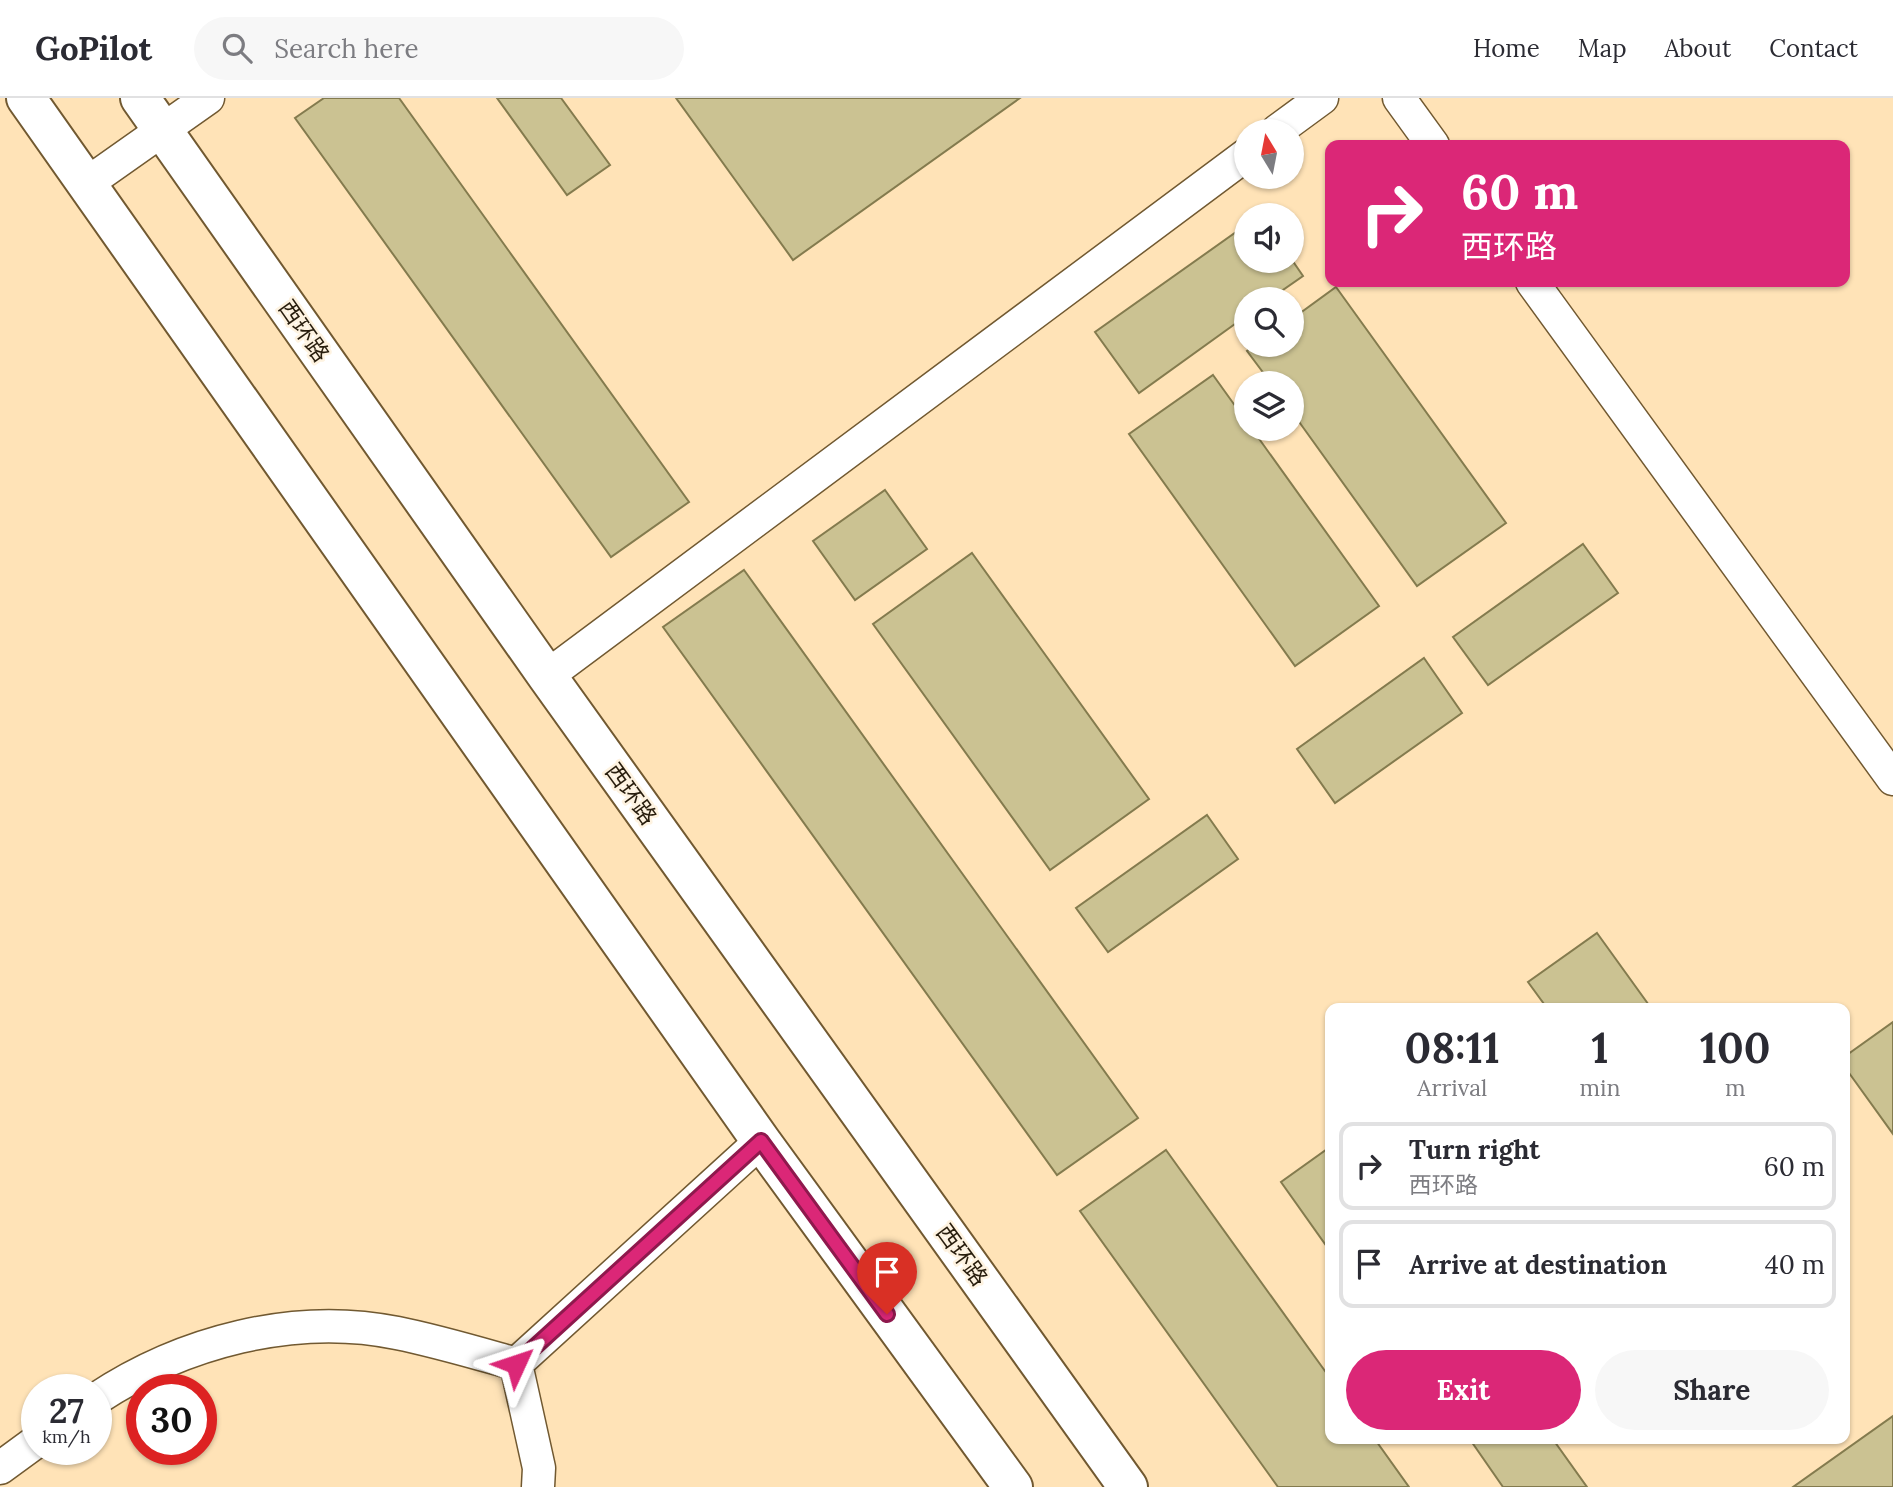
<!DOCTYPE html>
<html lang="en">
<head>
<meta charset="utf-8">
<style>
  :root { --surface:#fff; --page:#f7f7f7; --text:#2b2b33; --muted:#7c7c81; --line:#e1e1e2; --accent:#db2777 }
  body { margin:0; font-family:Lora,"Noto Sans SC",serif; background:var(--page); color:var(--text); height:100vh; display:flex; flex-direction:column; font-size:26px; white-space:nowrap }
  * { box-sizing:border-box; margin:0 }
  p { font-size:23px; color:var(--muted) }
  .icon { flex:none; width:38px; height:38px; fill:none; stroke:currentColor; stroke-width:2; stroke-linecap:round; stroke-linejoin:round }
  .map { position:relative; flex:1; overflow:hidden }
  .panel { position:absolute; left:1325px; top:905px; width:525px; height:441px; display:flex; flex-direction:column; background:var(--surface); border-radius:14px; box-shadow:0 2px 5px #0004 }
  .panel>* { flex:none }
  .banner { position:absolute; left:1325px; top:42px; width:525px; height:147px; border-radius:14px; box-shadow:0 2px 5px #0004; background:#db2777; color:#fff; overflow:hidden }
  .needle { width:46px; rotate:350deg }
  .tools { position:absolute; left:1234px; top:21px; display:grid; gap:14px }
  .tools a { display:grid; place-items:center; width:70px; height:70px; border-radius:50%; background:var(--surface); box-shadow:0 2px 5px #0004; font-size:35px }
  .speed { position:absolute; left:21px; top:1276px; display:flex; gap:14px; font-size:35px; font-weight:700; text-align:center }
  .speed>* { display:grid; place-content:center; width:91px; height:91px; border-radius:50%; background:var(--surface); box-shadow:0 2px 5px #0004; line-height:1 }
  .speed small { font-size:18px; font-weight:400 }
  .speed .limit { border:10px solid #d22; background:#fff; color:#111 }
  .pin { position:absolute; display:grid; place-items:center; width:60px; height:60px; color:#fff; margin:-72px -30px; border-radius:50% 50% 50% 0; rotate:-45deg; box-shadow:0 0 7px #0007 }
  .pin .icon { rotate:45deg }
  .me { position:absolute; width:77px; margin:-38px; rotate:48deg; stroke-linejoin:round; filter:drop-shadow(0 0 5px #0008) }
  .turn { display:flex; align-items:center; gap:24px; height:147px; padding:0 21px; font-size:32px }
  .turn .icon { width:91px; height:91px; stroke-width:2.5 }
  .turn b { display:block; font-size:49px; line-height:60px }
  .eta { display:flex; justify-content:space-evenly; align-items:center; height:119px; text-align:center }
  .eta b { font-size:42px; font-weight:700; line-height:49px }
  .cta { display:flex; gap:14px; margin-top:auto; padding:14px 21px }
  .cta a { flex:1; height:80px; border-radius:42px; background:var(--accent); color:#fff; font-size:28px; font-weight:700; line-height:80px; text-align:center }
  .cta a+a { background:var(--page); color:var(--text) }
  ul { padding:0; list-style:none }
  li { display:flex; align-items:center; gap:21px; height:88px; margin:0 14px 10px; padding:0 7px; border:4px solid var(--line); border-radius:14px }
  li div { flex:1 }
  li b { display:block; font-size:26px }
  li em { font-style:normal }
  header { display:flex; align-items:center; gap:42px; box-sizing:border-box; height:98px; padding:0 35px; background:var(--surface); border-bottom:2px solid var(--line) }
  header strong { font-size:33px }
  nav { display:flex; gap:38px; margin-inline-start:auto; font-size:24px }
  .search { width:490px; height:63px; background:var(--page); display:flex; align-items:center; gap:18px; box-sizing:border-box; padding:0 24px; border-radius:38px; color:var(--muted); font-size:26px }
  .map>svg:first-child { display:block }
</style>
</head>
<body>
<header>
<strong>GoPilot</strong>
<div class="search"><svg class="icon" aria-label="search" viewBox="0 0 24 24"><circle cx="10" cy="10" r="6"/><path d="M15 15l6 6"/></svg>Search here</div>
<nav><a>Home</a><a>Map</a><a>About</a><a>Contact</a></nav>
</header>
<div class="map">
<svg width="1893" height="1389" viewBox="0 0 1893 1389">
  <rect width="100%" height="100%" fill="#ffe3b7"/>
  <!-- building -->
  <g fill="#cbc292" stroke="#847b4e" stroke-width="2">
    <path d="M 324,0 L 399,0 L 689,404 L 611,459 L 295,20 Z"/>
    <path d="M 497,0 L 561,0 L 610,67 L 567,97 Z"/>
    <path d="M 676,0 L 1020,0 L 793,162 Z"/>
    <path d="M 1246,127 L 1246,163 L 1292,162 L 1303,178 L 1270,201 L 1246,201 L 1246,218 L 1139,295 L 1095,234 Z"/>
    <path d="M 1336,189 L 1506,425 L 1417,488 L 1292,314 L 1292,285 L 1271,285 L 1247,253 L 1255,247 L 1292,247 L 1292,221 Z"/>
    <path d="M 1213,277 L 1246,323 L 1246,331 L 1252,331 L 1379,508 L 1295,568 L 1129,336 Z"/>
    <path d="M 885,392 L 927,451 L 855,502 L 813,443 Z"/>
    <path d="M 1583,446 L 1618,495 L 1488,587 L 1453,539 Z"/>
    <path d="M 972,455 L 1149,701 L 1050,772 L 873,526 Z"/>
    <path d="M 744,472 L 1138,1020 L 1057,1077 L 663,529 Z"/>
    <path d="M 1424,560 L 1462,615 L 1335,705 L 1297,651 Z"/>
    <path d="M 1207,717 L 1238,761 L 1108,854 L 1076,810 Z"/>
    <path d="M 1597,835 L 1651,910 L 1547,910 L 1528,884 Z"/>
    <path d="M 1893,924 L 1893,1036 L 1844,968 L 1844,959 Z"/>
    <path d="M 1330,1049 L 1330,1153 L 1281,1084 Z"/>
    <path d="M 1166,1052 L 1330,1280 L 1330,1340 L 1374,1340 L 1409,1389 L 1278,1389 L 1080,1113 Z"/>
    <path d="M 1893,1318 L 1893,1389 L 1793,1389 Z"/>
    <path d="M 1469,1340 L 1552,1340 L 1587,1389 L 1503,1389 Z"/>
  </g>
  <g fill="none" stroke-linecap="round" stroke-linejoin="round">
    <defs>
      <g id="street">
        <path d="M 1399,0 L 1433,47"/>
        <path d="M 1277,33 L 1322,0"/>
        <path d="M 86,86 L 208,0"/>
        <path d="M 1532,184 L 1893,681"/>
        <path d="M 547,578 L 1246,57"/>
        <path d="M 96,1301 C 182,1244 294,1214 397,1235 C 437,1243 477,1255 516,1266"/>
        <path d="M 0,1370 L 37,1343"/>
        <path d="M 538,1389 L 539,1370 L 516,1266 L 761,1043"/>
      </g>
      <g id="secondary">
        <path d="M 26,0 L 761,1043 L 1013,1389"/>
        <path d="M 140,0 L 547,578 L 1128,1389"/>
      </g>
    </defs>
    <!-- street casing -->
    <use href="#street" stroke="#715931" stroke-width="35"/>
    <!-- secondary casing -->
    <use href="#secondary" stroke="#715931" stroke-width="42"/>
    <!-- street -->
    <use href="#street" stroke="#fff" stroke-width="32"/>
    <!-- secondary -->
    <use href="#secondary" stroke="#fff" stroke-width="38"/>
  </g>
  <g fill="none" stroke-linecap="round" stroke-linejoin="round">
    <defs>
      <path id="route" d="M 516,1266 L 761,1043 L 887,1216"/>
    </defs>
    <!-- route casing -->
    <use href="#route" stroke="#8e194d" stroke-width="18"/>
    <!-- route -->
    <use href="#route" stroke="#db2777" stroke-width="12"/>
  </g>
  <g text-anchor="middle" stroke-width="5" stroke-linejoin="round" paint-order="stroke">
    <!-- street labels -->
    <g font-size="23" fill="#281d0d" stroke="#fef3e1">
      <text transform="translate(304 233) rotate(55)" y="8">西环路</text>
      <text transform="translate(631 696) rotate(54)" y="8">西环路</text>
      <text transform="translate(962 1157) rotate(54)" y="8">西环路</text>
    </g>
  </g>
</svg>
<div class="tools">
<a><svg class="needle" viewBox="-14 -14 28 28"><path d="M0-13l5 13h-10z" fill="#e53935"/><path d="M0 13l5-13h-10z" fill="#7c7c81"/></svg></a>
<a><svg class="icon" aria-label="sound" viewBox="0 0 24 24"><path d="M4 9h4l5-4v14l-5-4H4zM17 9q2 3 0 6"/></svg></a>
<a><svg class="icon" aria-label="search" viewBox="0 0 24 24"><circle cx="10" cy="10" r="6"/><path d="M15 15l6 6"/></svg></a>
<a><svg class="icon" aria-label="layers" viewBox="0 0 24 24"><path d="M12 4l9 5-9 5-9-5zM3 14l9 5 9-5"/></svg></a>
</div>
<div class="speed"><div>27<small>km/h</small></div><div class="limit">30</div></div>
<div class="pin" style="left:887px;top:1216px;background:#d93025"><svg class="icon" aria-label="arrive" viewBox="0 0 24 24"><path d="M6 21V4h12l-3 4 3 4H6"/></svg></div>
<svg class="me" style="left:516px;top:1266px" viewBox="-20 -20 40 40"><path d="M0-17L14 15 0 8-14 15z" fill="#db2777" stroke="#fff" stroke-width="4"/></svg>
<div class="banner">
<div class="turn"><svg class="icon" aria-label="right" viewBox="0 0 24 24"><path d="M7 20v-9h11M14 6l5 5-5 5"/></svg><div><b>60 m</b>西环路</div></div>
</div>
<section class="panel">
<div class="eta">
<div><b>08:11</b><p>Arrival</p></div>
<div><b>1</b><p>min</p></div>
<div><b>100</b><p>m</p></div>
</div>
<ul>
<li><svg class="icon" aria-label="right" viewBox="0 0 24 24"><path d="M7 20v-9h11M14 6l5 5-5 5"/></svg><div><b>Turn right</b><p>西环路</p></div><em>60 m</em></li>
<li><svg class="icon" aria-label="arrive" viewBox="0 0 24 24"><path d="M6 21V4h12l-3 4 3 4H6"/></svg><div><b>Arrive at destination</b></div><em>40 m</em></li>
</ul>
<div class="cta"><a>Exit</a><a>Share</a></div>
</section>
</div>
</body>
</html>
